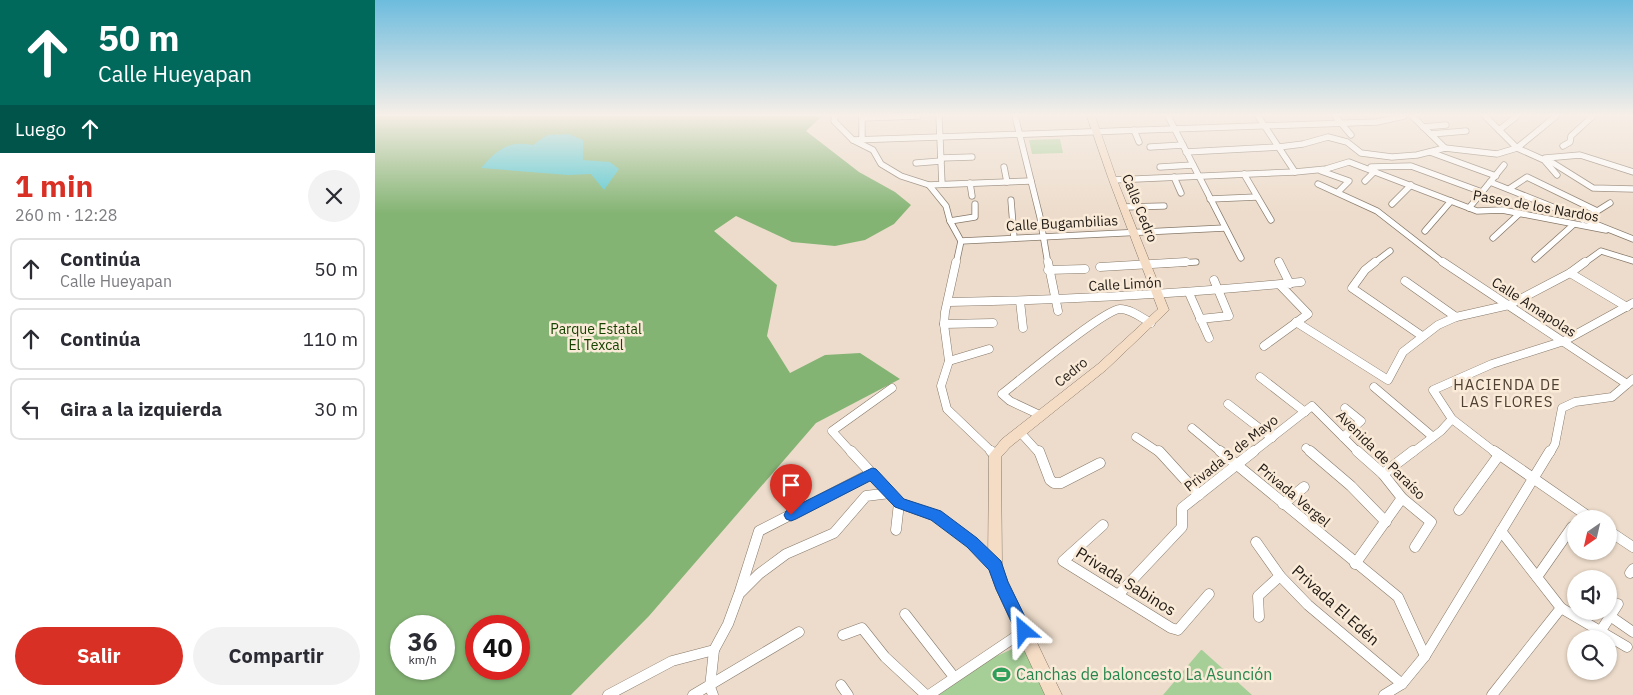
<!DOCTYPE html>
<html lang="es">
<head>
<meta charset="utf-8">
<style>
  :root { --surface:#fff; --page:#f2f2f3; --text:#2b2b33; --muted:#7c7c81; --line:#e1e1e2; --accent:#d93025 }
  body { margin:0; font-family:"IBM Plex Sans",sans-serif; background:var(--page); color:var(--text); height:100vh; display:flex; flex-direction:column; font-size:19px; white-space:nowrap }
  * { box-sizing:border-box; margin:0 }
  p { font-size:16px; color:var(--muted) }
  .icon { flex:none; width:28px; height:28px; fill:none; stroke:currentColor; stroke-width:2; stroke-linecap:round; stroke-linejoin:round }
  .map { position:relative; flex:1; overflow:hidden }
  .drawer { display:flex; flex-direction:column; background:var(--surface); width:375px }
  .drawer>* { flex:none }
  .banner { background:#00695c; color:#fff; overflow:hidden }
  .needle { width:32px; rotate:214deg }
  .tools { position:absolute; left:1192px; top:510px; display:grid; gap:10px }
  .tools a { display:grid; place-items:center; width:50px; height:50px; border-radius:50%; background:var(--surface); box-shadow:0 1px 4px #0004; font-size:25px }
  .speed { position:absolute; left:15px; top:615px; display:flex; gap:10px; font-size:25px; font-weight:700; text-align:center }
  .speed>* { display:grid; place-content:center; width:65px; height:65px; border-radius:50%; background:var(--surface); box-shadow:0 1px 4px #0004; line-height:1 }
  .speed small { font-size:12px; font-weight:400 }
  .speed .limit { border:8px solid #d22; background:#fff; color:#111 }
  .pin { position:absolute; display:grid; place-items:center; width:42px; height:42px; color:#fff; margin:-51px -21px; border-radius:50% 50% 50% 0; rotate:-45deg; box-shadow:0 0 5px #0007 }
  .pin .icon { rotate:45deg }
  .me { position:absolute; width:55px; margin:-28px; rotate:334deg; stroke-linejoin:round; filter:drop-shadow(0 0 4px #0008) }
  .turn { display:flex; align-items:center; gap:18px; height:105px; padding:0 15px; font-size:22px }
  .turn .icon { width:65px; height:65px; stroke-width:2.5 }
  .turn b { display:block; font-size:35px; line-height:42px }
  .then { display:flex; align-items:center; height:48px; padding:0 15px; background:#0003; gap:10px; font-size:19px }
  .round { display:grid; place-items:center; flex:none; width:52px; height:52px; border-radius:26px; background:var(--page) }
  .summary { display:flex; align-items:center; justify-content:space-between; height:85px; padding:0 15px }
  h1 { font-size:30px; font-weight:700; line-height:38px; color:var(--accent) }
  .primary-button { display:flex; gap:10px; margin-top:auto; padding:10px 15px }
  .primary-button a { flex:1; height:58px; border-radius:30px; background:var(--accent); color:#fff; font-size:20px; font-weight:700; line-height:58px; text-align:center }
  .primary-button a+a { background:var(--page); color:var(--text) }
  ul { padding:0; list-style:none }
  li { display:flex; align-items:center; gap:15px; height:62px; margin:0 10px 8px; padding:0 5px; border:2px solid var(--line); border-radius:10px }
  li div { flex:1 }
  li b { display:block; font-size:19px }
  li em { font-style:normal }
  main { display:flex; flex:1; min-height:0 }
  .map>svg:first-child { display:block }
</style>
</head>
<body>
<main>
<section class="drawer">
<div class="banner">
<div class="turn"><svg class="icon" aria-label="ahead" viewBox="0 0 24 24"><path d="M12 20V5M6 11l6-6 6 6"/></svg><div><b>50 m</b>Calle Hueyapan</div></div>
<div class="then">Luego<svg class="icon" aria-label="ahead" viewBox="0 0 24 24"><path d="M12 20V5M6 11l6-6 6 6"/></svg></div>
</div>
<div class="summary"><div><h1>1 min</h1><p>260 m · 12:28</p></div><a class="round"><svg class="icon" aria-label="close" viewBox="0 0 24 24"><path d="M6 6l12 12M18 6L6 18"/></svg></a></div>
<ul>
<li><svg class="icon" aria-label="ahead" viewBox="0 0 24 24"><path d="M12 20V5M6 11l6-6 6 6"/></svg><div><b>Continúa</b><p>Calle Hueyapan</p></div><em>50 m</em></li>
<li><svg class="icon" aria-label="ahead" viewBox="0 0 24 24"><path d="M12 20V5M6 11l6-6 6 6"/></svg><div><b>Continúa</b></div><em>110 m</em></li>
<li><svg class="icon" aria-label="left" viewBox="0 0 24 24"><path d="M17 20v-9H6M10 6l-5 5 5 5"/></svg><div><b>Gira a la izquierda</b></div><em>30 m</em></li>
</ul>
<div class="primary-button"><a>Salir</a><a>Compartir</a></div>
</section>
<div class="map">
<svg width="1258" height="695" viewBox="0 0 1258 695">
  <rect width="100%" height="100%" fill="#eddccb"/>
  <!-- green -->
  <g fill="#a6cf98">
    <path d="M 685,139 L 688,153 L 657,154 L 654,140 Z"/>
    <path d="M 651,643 L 673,695 L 560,695 L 606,663 Z"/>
    <path d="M 826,650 L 827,650 L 877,695 L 788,695 Z"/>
  </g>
  <!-- forest -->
  <path fill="#84b474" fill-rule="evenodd" d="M 0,116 L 447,116 L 431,131 L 484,172 L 520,192 L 536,205 L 519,224 L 490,240 L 460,246 L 417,242 L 361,216 L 339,231 L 402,285 L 392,336 L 415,373 L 450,355 L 485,353 L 525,379 L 441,423 L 274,616 L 196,695 L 0,695 ZM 26,626 L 69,626 L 69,669 L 26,669 ZM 101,626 L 144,626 L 144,669 L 101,669 Z"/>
  <!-- water -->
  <path fill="#56c8d0" d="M 194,134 L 208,140 L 208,160 L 235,162 L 244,169 L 229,190 L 216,174 L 193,175 L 106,168 C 122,150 133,140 158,145 L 172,135 Z"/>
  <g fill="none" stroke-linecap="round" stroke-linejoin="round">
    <defs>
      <g id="street-far2">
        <path d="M 460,116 L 459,121 L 478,140 L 498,150 L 506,164 L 526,176 L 554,185 L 571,206 L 575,221 L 586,241 L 581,264"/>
        <path d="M 487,116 L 487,139"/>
        <path d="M 564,116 L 567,184"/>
        <path d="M 640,116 L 665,217 L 673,264"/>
        <path d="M 793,116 L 866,258"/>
        <path d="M 883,116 L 920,172"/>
        <path d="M 960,116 L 976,135"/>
        <path d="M 1037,116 L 1070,148"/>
        <path d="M 1110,116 L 1142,148 L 1169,160 L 1182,175"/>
        <path d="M 487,118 L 543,116"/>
        <path d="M 1048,127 L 1071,125"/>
        <path d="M 759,130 L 764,142"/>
        <path d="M 1124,130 L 1142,116"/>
        <path d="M 1056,134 L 1091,131"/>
        <path d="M 478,140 L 1002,122 L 1029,116"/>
        <path d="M 1188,146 L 1195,142 L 1196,136 L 1218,116"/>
        <path d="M 775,147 L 808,145"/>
        <path d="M 811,152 L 904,147 L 928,144 L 953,137 L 972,142 L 986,153 L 1017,157 L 1042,155 L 1070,148 L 1122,154 L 1142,148 L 1181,116"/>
        <path d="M 1055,152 L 1121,176"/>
        <path d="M 566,158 L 597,157"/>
        <path d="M 541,163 L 566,161"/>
        <path d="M 629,167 L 632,182"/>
        <path d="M 785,167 L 818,165"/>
        <path d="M 996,167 L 1036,166 L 1107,192"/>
        <path d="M 946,171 L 974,181 L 964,191"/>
        <path d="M 1258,172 L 1205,155 L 1170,158 L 1218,188 L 1258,189"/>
        <path d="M 869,174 L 896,220"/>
        <path d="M 799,177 L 806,193"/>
        <path d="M 738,180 L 920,172 L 951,169 L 974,162 L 1102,211 L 1127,210 L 1231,230"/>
        <path d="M 990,181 L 1000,171"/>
        <path d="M 1115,182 L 1258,239"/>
        <path d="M 595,183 L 597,196"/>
        <path d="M 943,184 L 1002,211 L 1070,264"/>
        <path d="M 554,185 L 656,181"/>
        <path d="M 1134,189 L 1152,177 L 1222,211"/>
        <path d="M 835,199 L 882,197"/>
        <path d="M 636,200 L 639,238"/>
        <path d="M 1017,204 L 1036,185"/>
        <path d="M 749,207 L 789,206"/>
        <path d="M 1094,208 L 1129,165"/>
        <path d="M 1208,220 L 1235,203"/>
        <path d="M 575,221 L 600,217 L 600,204"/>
        <path d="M 1050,231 L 1076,201"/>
        <path d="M 1118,238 L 1144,214"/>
        <path d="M 586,241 L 850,228"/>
        <path d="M 1160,259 L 1198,225"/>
        <path d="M 903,261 L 904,264"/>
        <path d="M 787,264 L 821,262"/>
        <path d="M 998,264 L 1015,251"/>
        <path d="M 1208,264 L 1226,251 L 1258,261"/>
      </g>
      <g id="street-far1">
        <path d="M 581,262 L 570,312 L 569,324 L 574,361 L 566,386 L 572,409 L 618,453"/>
        <path d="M 673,262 L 683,311"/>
        <path d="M 904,262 L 915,284"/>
        <path d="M 1000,262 L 990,270 L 977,288 L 1047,336"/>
        <path d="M 1068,262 L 1252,384"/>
        <path d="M 725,267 L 811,262"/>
        <path d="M 673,270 L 710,269"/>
        <path d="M 1195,273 L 1252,307"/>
        <path d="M 1030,281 L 1081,317"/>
        <path d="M 814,293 L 834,338"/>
        <path d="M 645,301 L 648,328"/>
        <path d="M 574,302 C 692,300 809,294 926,282"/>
        <path d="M 825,319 L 854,316 L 839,280"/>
        <path d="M 921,322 L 1013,380 L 1028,352 L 1063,325 L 1081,317 L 1134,305 L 1195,273 L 1210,262"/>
        <path d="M 569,324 L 618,323"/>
        <path d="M 889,346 L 933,314 L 905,285"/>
        <path d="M 574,361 L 614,349"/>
        <path d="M 885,377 L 930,412"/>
        <path d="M 999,387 L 1058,437"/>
        <path d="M 853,404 L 897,438"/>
        <path d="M 667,416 L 635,401 L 627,394 C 645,380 728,310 745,309 C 756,309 767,318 776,323"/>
        <path d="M 817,428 L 847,453"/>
        <path d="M 645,432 L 664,453"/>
        <path d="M 761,437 L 785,453"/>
        <path d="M 968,437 L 986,421 L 970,408"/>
        <path d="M 931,448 L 937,453"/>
        <path d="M 477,453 L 457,431 L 517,388"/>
        <path d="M 877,453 L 937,406 L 984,453"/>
        <path d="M 1037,453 L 1066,431 L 1077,419"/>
        <path d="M 1121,453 L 1077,419 L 1058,390 L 1117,364 L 1189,341 L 1258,303"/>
        <path d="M 1175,453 L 1180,444 L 1187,408 L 1200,402 L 1237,397 L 1258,379"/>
      </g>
      <g id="street">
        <path d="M 476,451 L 524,503 L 561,516 L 597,543 L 620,565"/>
        <path d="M 616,451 L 620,455"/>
        <path d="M 664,451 L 675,480 L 679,483 L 686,483 L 725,463"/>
        <path d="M 784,451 L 824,495"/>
        <path d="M 845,451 L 1023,597 L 1050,656"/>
        <path d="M 935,451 L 976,486 L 1011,522"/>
        <path d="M 982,451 L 1008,474 L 1027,498 L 1056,522 L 1040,547"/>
        <path d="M 1119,451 L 1217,519"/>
        <path d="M 1008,474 L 1038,451"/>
        <path d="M 908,504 L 929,487"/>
        <path d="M 1084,510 L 1124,455"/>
        <path d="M 728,525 L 688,561 L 796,628 L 803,630 L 834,594"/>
        <path d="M 521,530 L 524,503"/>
        <path d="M 1126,531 L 1186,608 L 1252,647"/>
        <path d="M 1234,531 L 1258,547"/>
        <path d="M 881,542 L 905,576 L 933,605 L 1027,684"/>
        <path d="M 980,564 L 1027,498"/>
        <path d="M 1255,573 L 1258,569"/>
        <path d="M 1162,577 L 1197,527"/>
        <path d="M 365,591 L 384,531 L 497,473"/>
        <path d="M 744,594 L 807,527 L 807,508 L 879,451"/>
        <path d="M 530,614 L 579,677"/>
        <path d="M 1235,616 L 1258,632"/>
        <path d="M 884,617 L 883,596 L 905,576"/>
        <path d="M 1225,632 L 1243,604"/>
        <path d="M 468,635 L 487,628 L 510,657 L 551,695"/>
        <path d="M 466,685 L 473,695"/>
        <path d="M 233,695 L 297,661 L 339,650 L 353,624 L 364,594 L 384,574 L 411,554 L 459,533 L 491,496 L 515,493"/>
        <path d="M 318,695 L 424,632"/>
        <path d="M 338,695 L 335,687 L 339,650"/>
        <path d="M 554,695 L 649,631"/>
        <path d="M 1009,695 L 1027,684 L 1050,656 L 1175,451"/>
        <path d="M 1117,695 L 1186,608"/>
      </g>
      <path id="secondary" d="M 712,116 L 720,116 L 742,180 L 794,310 L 731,370 L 635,447 L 626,457 L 627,566 L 633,582 L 687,695 L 670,695 L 621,589 L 613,566 L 614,455 L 627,439 L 723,364 L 783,309 L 734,180 Z"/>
    </defs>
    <!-- street-far2 casing -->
    <use href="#street-far2" stroke="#877969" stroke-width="7"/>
    <!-- street-far1 casing -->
    <use href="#street-far1" stroke="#877969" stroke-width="9"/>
    <!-- street casing -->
    <use href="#street" stroke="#877969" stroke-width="11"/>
    <!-- secondary casing -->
    <use href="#secondary" stroke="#877969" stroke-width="1"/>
    <!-- street-far2 -->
    <use href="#street-far2" stroke="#fff" stroke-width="5.5"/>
    <!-- street-far1 -->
    <use href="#street-far1" stroke="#fff" stroke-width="8"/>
    <!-- street -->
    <use href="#street" stroke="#fff" stroke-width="10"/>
    <!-- secondary -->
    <use href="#secondary" fill="#f5dcc5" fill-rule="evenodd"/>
  </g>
  <!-- sky -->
  <linearGradient id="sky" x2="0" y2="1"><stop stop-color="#6dbcde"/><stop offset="0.54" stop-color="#f7efe8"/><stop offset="1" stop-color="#f7efe8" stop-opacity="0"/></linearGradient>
  <rect width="1258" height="213" fill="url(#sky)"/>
  <!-- route -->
  <path fill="#1a73e8" stroke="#114b97" d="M 497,468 L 501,469 L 529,499 L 566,511 L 602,538 L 626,561 L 633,582 L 657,631 L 654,636 L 649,639 L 643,636 L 621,589 L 614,570 L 592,547 L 556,520 L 520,507 L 495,481 L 421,519 L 416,521 L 411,519 L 409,515 L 411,511 Z"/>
  <!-- icons -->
  <defs>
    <symbol id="stadium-bare" viewBox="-9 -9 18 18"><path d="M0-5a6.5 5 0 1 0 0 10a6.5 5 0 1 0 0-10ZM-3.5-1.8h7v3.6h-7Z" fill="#2e9e5b" stroke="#faead8" stroke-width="2.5" paint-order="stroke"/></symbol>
  </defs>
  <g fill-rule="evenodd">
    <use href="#stadium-bare" x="614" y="662" width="25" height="25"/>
  </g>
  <g text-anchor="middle" stroke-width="5" stroke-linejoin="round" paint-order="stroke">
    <!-- street labels -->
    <g font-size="14" fill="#201a14" stroke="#faead8">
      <text transform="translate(1161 206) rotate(10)" y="5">Paseo de los Nardos</text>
      <text transform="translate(765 208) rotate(68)" y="5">Calle Cedro</text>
      <text transform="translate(687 223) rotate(-3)" y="5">Calle Bugambilias</text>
      <text transform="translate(750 284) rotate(-3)" y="5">Calle Limón</text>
      <text transform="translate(1159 307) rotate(33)" y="5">Calle Amapolas</text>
      <text transform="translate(696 372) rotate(-39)" y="5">Cedro</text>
      <text transform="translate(856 453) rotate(-38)" y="5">Privada 3 de Mayo</text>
      <text transform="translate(1006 455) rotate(45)" y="5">Avenida de Paraíso</text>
      <text transform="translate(919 495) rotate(40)" y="5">Privada Vergel</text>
    </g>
    <!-- park labels -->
    <g font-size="14" fill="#164300" stroke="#faead8">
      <text x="221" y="334">Parque Estatal<tspan x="221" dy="16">El Texcal</tspan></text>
    </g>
    <!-- neighbourhood labels -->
    <g font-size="15" letter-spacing="1" fill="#4e4133" stroke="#faead8">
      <text x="1132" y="390">HACIENDA DE<tspan x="1132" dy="17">LAS FLORES</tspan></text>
    </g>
    <!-- near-street labels -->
    <g font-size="16" fill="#201a14" stroke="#faead8">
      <text transform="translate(751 581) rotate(32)" y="6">Privada Sabinos</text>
      <text transform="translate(961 605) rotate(42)" y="6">Privada El Edén</text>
    </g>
    <!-- near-leisure labels -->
    <g font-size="16" fill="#27864d" stroke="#faead8" text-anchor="start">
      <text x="641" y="680">Canchas de baloncesto La Asunción</text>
    </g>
  </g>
</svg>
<div class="tools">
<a><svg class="needle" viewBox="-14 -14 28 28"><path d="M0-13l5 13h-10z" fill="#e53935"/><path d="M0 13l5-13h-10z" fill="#7c7c81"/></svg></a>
<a><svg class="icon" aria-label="sound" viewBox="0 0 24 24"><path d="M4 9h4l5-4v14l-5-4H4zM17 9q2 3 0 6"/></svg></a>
<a><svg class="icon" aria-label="search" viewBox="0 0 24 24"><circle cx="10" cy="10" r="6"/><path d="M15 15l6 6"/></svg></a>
</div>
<div class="speed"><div>36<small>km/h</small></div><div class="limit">40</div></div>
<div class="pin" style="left:416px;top:515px;background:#d93025"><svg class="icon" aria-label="arrive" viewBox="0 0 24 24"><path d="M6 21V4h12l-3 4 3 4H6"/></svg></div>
<svg class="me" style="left:649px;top:631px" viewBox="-20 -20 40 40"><path d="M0-17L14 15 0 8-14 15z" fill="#1a73e8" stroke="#fff" stroke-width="4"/></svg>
</div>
</main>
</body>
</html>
